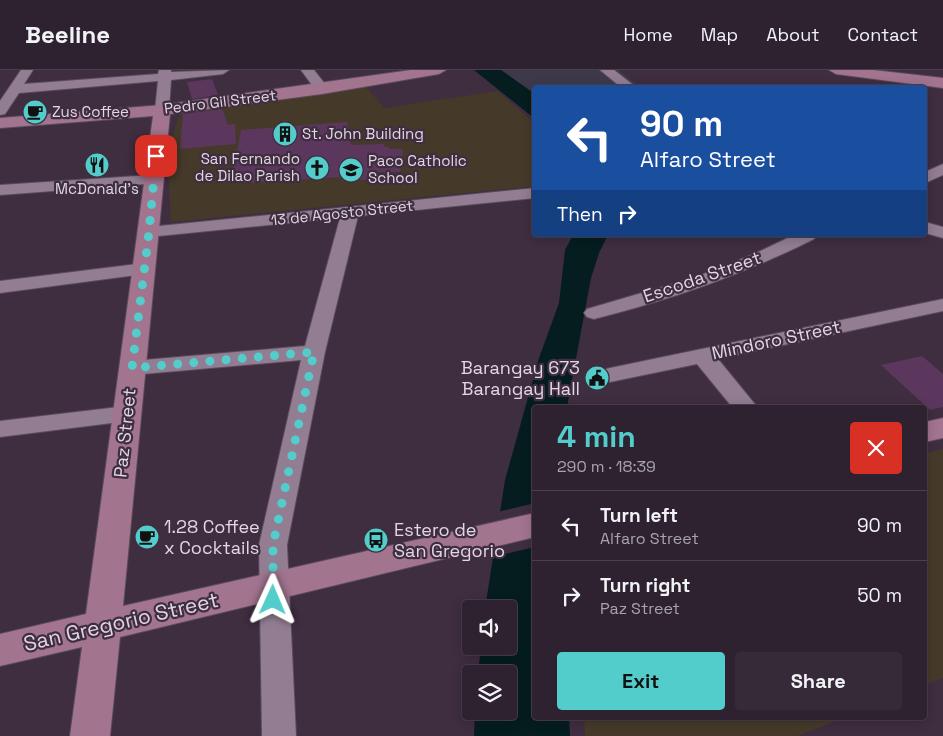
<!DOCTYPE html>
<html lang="en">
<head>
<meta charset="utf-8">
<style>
  :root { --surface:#2f2230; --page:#372a38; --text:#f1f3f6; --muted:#a7a4ab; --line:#4a3f4c; --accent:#53cdcb }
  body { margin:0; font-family:"Space Grotesk",sans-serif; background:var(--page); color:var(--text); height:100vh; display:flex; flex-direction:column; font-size:19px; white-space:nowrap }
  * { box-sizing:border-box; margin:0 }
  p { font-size:16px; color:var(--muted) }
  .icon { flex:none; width:28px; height:28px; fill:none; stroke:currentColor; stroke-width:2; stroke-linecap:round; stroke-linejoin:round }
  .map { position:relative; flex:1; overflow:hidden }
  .side { position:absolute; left:532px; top:335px; width:395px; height:315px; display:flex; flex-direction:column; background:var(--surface); border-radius:5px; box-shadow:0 2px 12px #0003,0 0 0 1px var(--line) }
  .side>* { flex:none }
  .top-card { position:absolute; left:532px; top:15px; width:395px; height:152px; border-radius:5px; box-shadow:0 2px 12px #0003,0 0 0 1px var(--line); background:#1a4fa0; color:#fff; overflow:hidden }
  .controls { position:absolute; left:462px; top:530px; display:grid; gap:10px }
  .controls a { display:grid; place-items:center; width:55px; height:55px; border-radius:5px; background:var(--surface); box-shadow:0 2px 12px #0003,0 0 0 1px var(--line); font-size:25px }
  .pin { position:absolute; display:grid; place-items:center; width:42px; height:42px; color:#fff; margin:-21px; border-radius:10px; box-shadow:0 2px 8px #0006 }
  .me { position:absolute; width:55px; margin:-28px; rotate:1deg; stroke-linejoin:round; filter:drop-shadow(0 0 4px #0008) }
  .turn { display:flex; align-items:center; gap:18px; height:105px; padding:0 25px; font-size:22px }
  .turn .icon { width:65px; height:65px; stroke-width:2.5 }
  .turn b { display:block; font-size:35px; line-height:42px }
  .then { display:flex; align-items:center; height:48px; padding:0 25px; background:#0003; gap:10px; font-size:19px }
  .round { display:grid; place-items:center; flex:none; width:52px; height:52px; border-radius:5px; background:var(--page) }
  .overview { display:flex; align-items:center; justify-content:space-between; height:85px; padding:0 25px }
  h1 { font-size:30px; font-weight:600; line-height:38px; color:var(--accent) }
  .primary-button { display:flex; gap:10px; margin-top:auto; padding:10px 25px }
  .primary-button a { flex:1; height:58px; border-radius:5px; background:var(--accent); color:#111; font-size:20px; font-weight:600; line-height:58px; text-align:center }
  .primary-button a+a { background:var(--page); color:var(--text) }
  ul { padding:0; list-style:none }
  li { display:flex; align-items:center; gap:15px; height:70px; padding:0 25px; border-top:1px solid var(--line) }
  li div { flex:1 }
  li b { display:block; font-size:19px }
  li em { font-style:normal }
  header { display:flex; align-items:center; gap:30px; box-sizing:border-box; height:70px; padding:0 25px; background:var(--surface); border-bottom:1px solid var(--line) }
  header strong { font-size:24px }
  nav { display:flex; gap:28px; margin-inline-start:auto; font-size:18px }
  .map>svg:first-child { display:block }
</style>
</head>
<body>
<header>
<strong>Beeline</strong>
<nav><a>Home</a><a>Map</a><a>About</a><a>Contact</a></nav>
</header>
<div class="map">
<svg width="943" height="666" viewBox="0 0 943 666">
  <rect width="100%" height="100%" fill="#3f2d40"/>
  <!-- commercial -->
  <path fill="#3d394a" d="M 501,0 L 619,0 L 640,17 L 535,18 L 535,24 Z"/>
  <!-- education -->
  <g fill="#453a2a">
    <path d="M 364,14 L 384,38 L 498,21 L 535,54 L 535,116 L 171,152 L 167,83 L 180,42 Z"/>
    <path d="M 943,379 L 943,608 L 925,615 L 925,383 Z"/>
    <path d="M 584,648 L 844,648 L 797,666 L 585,666 Z"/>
  </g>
  <!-- water -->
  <g fill="#051d1e">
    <path d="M 474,0 L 501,0 L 535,24 L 535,49 Z"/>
    <path d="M 573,165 L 608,165 L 599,183 L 591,208 L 567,337 L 535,338 L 535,648 L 569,648 L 570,666 L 474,666 L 475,641 L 509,641 L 509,604 L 478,604 L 481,576 L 509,576 L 509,539 L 485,539 L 505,410 L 539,288 L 559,233 L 565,180 Z"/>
  </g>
  <!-- pier -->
  <path fill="#3f2d40" d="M 535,433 L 535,477 L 491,487 L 497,442 Z"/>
  <!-- building -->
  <g fill="#5c375d">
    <path d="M 212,9 L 218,25 L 192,29 L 187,12 Z"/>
    <path d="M 222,39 L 228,55 L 235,54 L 236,74 L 180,79 L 183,44 Z"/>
    <path d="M 347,52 L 351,75 L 384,74 L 385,77 L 389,77 L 390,79 L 403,79 L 400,102 L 373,102 L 374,109 L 342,111 L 342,107 L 246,113 L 242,113 L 242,107 L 232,107 L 241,60 Z"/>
    <path d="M 922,286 L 943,304 L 943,337 L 930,340 L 881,295 Z"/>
  </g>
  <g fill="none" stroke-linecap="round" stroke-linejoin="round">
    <defs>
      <g id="street">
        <path d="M 21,0 L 33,0 L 24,14 L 158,4 L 159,0 L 171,0 L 171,2 L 229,0 L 223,4 L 171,10 L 169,40 L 162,44 L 155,40 L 158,11 L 19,23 L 5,44 L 0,45 L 0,31 Z"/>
        <path d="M 301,0 L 314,0 L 329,19 L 327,22 L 317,22 Z"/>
        <path d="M 600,0 L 614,0 L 637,18 L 622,18 Z"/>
        <path d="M 943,94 L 943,105 L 925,113 L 925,102 Z"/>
        <path d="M 153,105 L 159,107 L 161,110 L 159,113 L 0,125 L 0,115 Z"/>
        <path d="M 535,118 L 535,128 L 358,146 L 325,282 L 287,475 L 296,666 L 262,666 L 259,475 L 301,290 L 132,305 L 124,303 L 121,298 L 124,293 L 132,291 L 305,276 L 340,148 L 149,167 L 143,166 L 140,162 L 143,158 L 149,157 Z"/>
        <path d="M 925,152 L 943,157 L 943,168 L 925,163 Z"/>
        <path d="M 794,165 L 817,165 L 814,169 C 744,204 671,230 594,249 L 587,247 L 584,243 L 587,239 L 696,207 L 754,184 Z"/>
        <path d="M 145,193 L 152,195 L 155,199 L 152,203 L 0,223 L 0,211 Z"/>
        <path d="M 943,229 L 943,241 L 718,289 L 758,338 L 733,338 L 697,294 L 610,312 L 602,310 L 599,305 L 602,300 L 610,298 Z"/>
        <path d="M 127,336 L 136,338 L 139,344 L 136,350 L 0,367 L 0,351 Z"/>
      </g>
      <g id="secondary">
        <path d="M 411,0 L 446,0 L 439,4 L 322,24 L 170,44 L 123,536 L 535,443 L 535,467 L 120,567 L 110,666 L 70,666 L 82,577 L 0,596 L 0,564 L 86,544 L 153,46 L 0,58 L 0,48 L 162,35 Z"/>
        <path d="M 829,0 L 873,0 L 943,8 L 943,18 L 836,4 Z"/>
        <path d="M 943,348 L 943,368 L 925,372 L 925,352 Z"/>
      </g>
    </defs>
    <!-- street casing -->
    <use href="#street" stroke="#5a4b5b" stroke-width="2"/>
    <!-- secondary casing -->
    <use href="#secondary" stroke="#5a4b5b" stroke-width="2"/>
    <!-- street -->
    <use href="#street" fill="#927d92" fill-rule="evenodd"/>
    <!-- secondary -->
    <use href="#secondary" fill="#a2748e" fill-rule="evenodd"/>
  </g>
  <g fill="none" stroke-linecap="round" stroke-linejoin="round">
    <!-- route -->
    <path stroke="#53cdcb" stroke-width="9" stroke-dasharray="0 16.2" d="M 156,86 L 149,162 L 132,298 L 314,282 L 273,475 L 273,530"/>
  </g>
  <!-- icons -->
  <defs>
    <symbol id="cafe-disc" viewBox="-11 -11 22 22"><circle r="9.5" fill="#53cdcb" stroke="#3f2d40"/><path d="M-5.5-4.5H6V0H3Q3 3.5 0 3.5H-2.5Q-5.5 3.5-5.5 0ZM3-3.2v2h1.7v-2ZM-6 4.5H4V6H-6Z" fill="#111"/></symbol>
    <symbol id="building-disc" viewBox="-11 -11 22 22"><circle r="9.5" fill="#53cdcb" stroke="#3f2d40"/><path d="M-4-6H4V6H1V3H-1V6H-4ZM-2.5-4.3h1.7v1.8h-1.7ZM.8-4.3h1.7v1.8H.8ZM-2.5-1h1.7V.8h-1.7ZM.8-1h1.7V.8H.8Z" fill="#111"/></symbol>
    <symbol id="restaurant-disc" viewBox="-11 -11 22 22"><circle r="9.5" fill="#53cdcb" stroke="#3f2d40"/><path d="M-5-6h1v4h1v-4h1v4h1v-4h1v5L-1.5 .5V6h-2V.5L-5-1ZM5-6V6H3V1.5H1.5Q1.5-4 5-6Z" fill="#111"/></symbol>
    <symbol id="church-disc" viewBox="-11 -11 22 22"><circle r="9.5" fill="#53cdcb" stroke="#3f2d40"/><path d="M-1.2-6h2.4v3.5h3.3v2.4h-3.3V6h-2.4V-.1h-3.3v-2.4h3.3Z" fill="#111"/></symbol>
    <symbol id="school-disc" viewBox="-11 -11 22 22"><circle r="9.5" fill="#53cdcb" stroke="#3f2d40"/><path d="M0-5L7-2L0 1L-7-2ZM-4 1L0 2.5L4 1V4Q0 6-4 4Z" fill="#111"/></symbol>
    <symbol id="civic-disc" viewBox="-11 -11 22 22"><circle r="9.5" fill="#53cdcb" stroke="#3f2d40"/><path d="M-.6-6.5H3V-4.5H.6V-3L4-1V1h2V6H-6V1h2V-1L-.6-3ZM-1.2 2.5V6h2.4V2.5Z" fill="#111"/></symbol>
    <symbol id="bus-disc" viewBox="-11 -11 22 22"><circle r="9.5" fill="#53cdcb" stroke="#3f2d40"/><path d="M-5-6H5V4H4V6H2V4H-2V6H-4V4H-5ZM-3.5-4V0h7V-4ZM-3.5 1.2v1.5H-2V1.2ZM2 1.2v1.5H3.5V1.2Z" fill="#111"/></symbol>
  </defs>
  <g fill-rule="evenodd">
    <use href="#cafe-disc" x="21" y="28" width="28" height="28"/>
    <use href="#building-disc" x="271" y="50" width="28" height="28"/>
    <use href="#restaurant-disc" x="83" y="81" width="28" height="28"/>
    <use href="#church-disc" x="303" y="84" width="28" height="28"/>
    <use href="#school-disc" x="337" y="86" width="28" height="28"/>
    <use href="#civic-disc" x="583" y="294" width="28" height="28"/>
    <use href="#cafe-disc" x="133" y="453" width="28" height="28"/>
    <use href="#bus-disc" x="362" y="456" width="28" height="28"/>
  </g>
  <g text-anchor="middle" stroke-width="4.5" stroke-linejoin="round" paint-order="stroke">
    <!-- far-street labels -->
    <g font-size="15" fill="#e1d6e2" stroke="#3f2d40">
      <text transform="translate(220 32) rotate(-7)" y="5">Pedro Gil Street</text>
      <text transform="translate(342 143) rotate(-6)" y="5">13 de Agosto Street</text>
    </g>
    <!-- far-poi labels -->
    <g font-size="15" fill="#e1d6e2" stroke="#3f2d40" text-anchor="start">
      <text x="52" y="47">Zus Coffee</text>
      <text x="302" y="69">St. John Building</text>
      <text x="300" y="94" text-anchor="end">San Fernando<tspan x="300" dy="17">de Dilao Parish</tspan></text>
      <text x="368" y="96">Paco Catholic<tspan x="368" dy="17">School</tspan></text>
      <text x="97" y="124" text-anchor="middle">McDonald's</text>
    </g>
    <!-- street labels -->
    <g font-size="18" fill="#e1d6e2" stroke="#3f2d40">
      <text transform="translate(702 207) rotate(-19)" y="6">Escoda Street</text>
      <text transform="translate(776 270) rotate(-12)" y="6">Mindoro Street</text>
      <text transform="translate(125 363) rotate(-84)" y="6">Paz Street</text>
    </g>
    <!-- poi labels -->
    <g font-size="18" fill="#e1d6e2" stroke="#3f2d40" text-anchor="start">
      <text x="580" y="304" text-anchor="end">Barangay 673<tspan x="580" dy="21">Barangay Hall</tspan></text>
      <text x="164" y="463">1.28 Coffee<tspan x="164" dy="21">x Cocktails</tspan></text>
      <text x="394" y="466">Estero de<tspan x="394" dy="21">San Gregorio</tspan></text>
    </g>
    <!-- near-street labels -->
    <g font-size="21" fill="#e1d6e2" stroke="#3f2d40">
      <text transform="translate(121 552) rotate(-13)" y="7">San Gregorio Street</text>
    </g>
  </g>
</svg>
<div class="controls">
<a><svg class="icon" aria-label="sound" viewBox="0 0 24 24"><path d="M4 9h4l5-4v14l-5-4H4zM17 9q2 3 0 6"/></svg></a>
<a><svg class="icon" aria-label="layers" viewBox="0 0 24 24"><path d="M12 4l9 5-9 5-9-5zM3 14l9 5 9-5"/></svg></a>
</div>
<div class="pin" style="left:156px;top:86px;background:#d93025"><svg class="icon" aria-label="arrive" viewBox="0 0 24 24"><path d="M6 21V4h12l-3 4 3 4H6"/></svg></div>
<svg class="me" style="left:273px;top:530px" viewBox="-20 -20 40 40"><path d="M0-17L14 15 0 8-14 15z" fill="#53cdcb" stroke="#fff" stroke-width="4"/></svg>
<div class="top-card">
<div class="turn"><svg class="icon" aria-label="left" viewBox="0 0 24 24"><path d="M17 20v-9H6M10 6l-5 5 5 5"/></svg><div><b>90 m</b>Alfaro Street</div></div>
<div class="then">Then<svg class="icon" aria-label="right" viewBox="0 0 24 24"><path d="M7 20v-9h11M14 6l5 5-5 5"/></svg></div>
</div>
<section class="side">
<div class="overview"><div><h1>4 min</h1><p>290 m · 18:39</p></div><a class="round" style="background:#d93025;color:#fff"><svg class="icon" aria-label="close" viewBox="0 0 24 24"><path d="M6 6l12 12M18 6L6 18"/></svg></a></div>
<ul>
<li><svg class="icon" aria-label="left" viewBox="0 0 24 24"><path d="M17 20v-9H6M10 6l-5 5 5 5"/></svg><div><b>Turn left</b><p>Alfaro Street</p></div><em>90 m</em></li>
<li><svg class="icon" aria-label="right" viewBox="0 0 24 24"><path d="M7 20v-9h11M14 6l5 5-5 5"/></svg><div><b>Turn right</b><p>Paz Street</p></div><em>50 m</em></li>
</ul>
<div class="primary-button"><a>Exit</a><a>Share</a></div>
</section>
</div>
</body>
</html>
